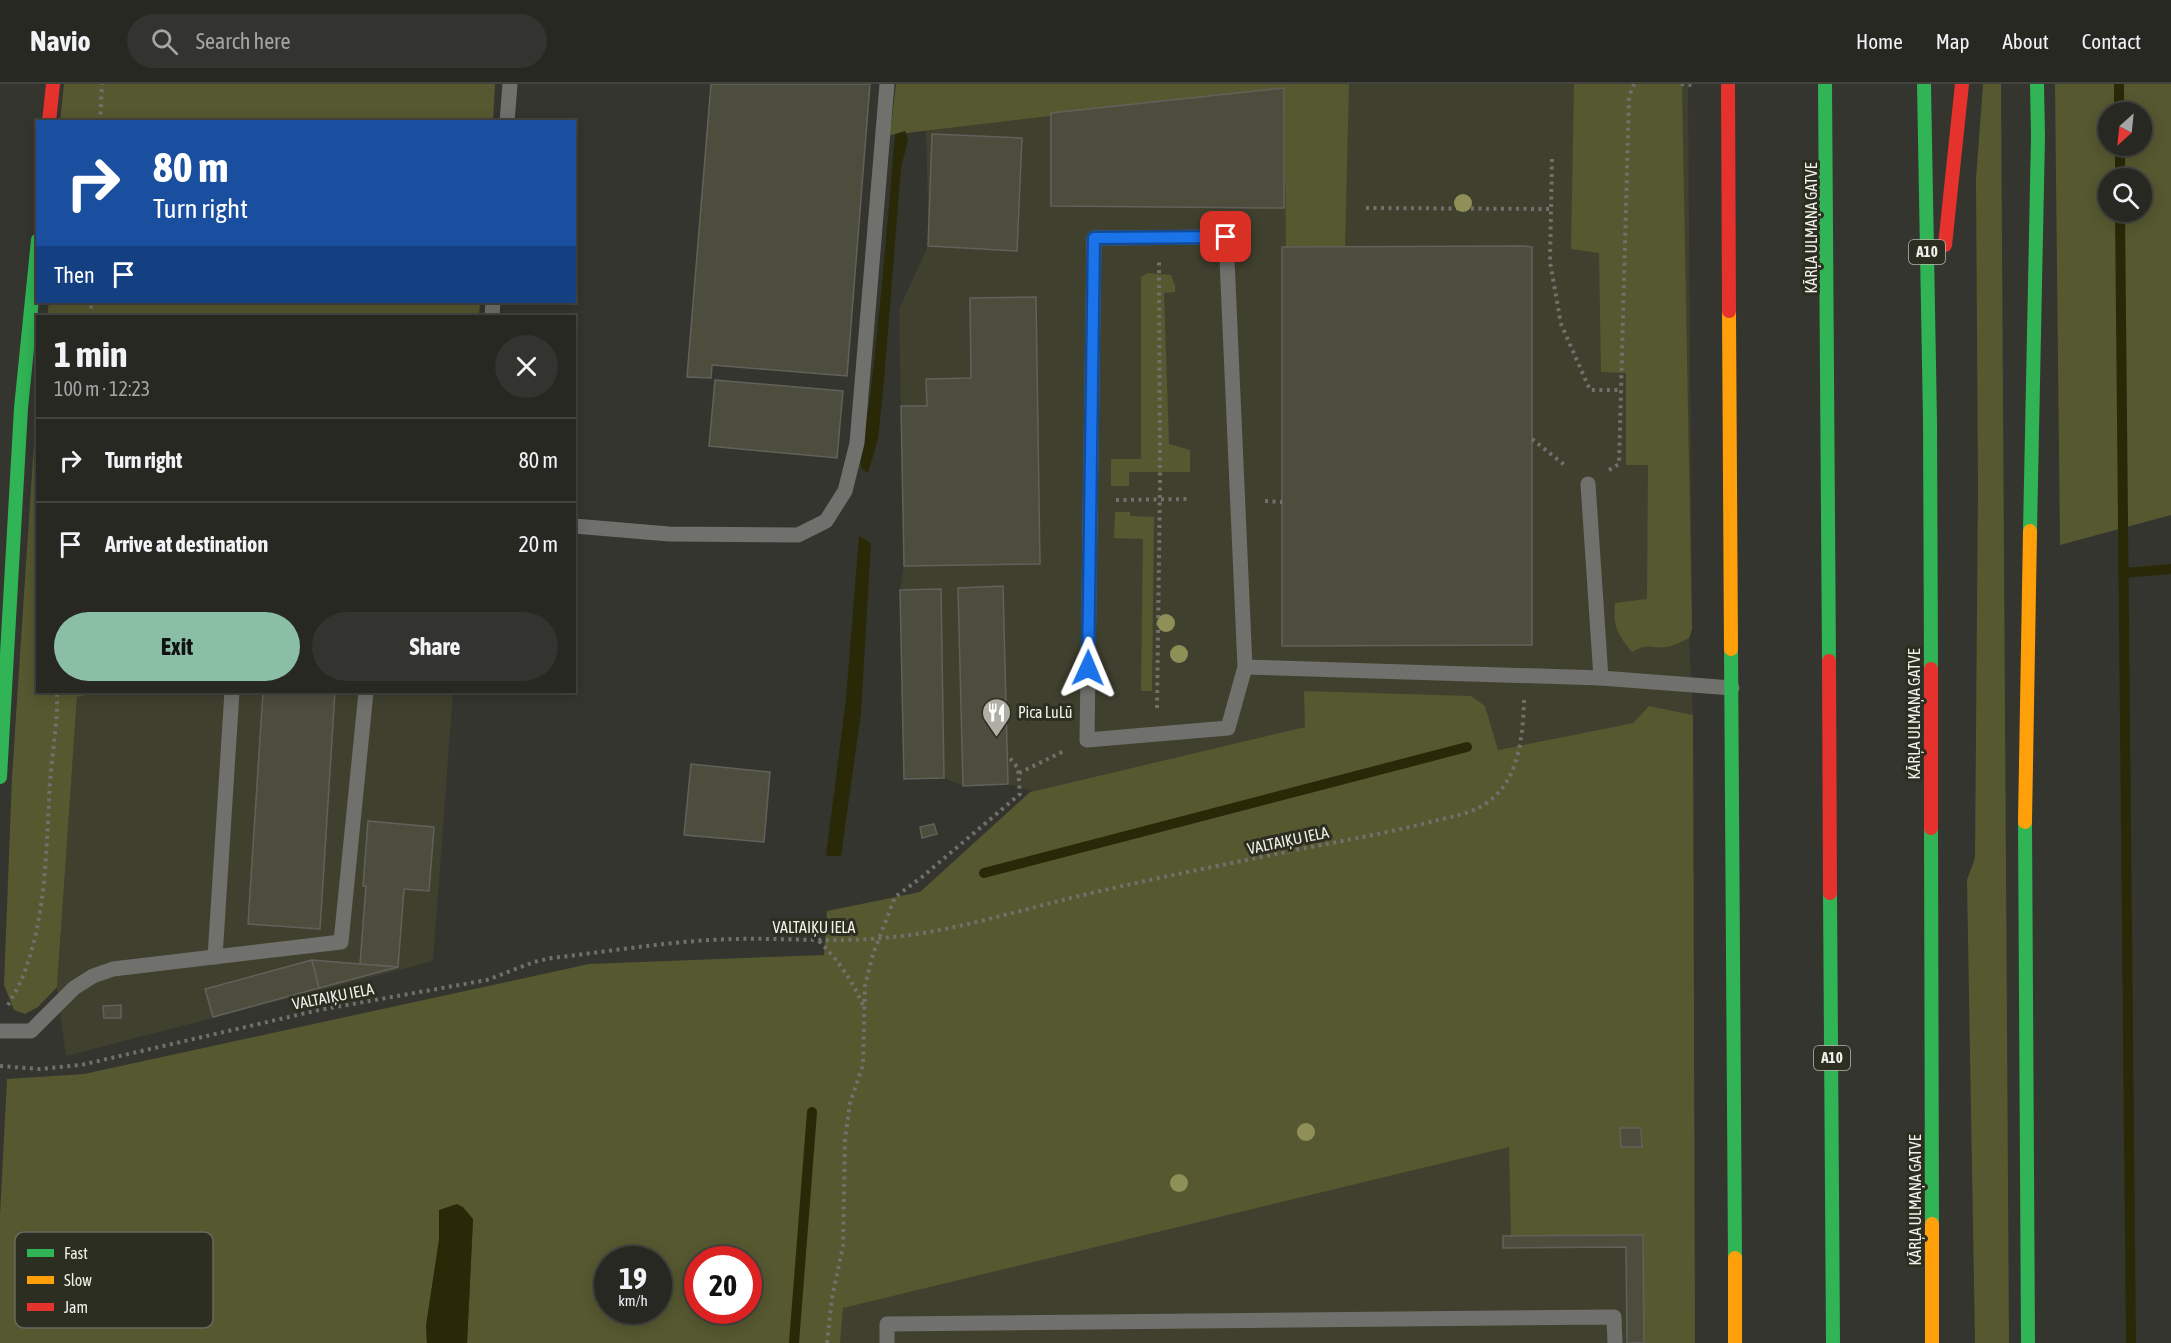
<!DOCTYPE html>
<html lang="en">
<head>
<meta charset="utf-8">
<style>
  :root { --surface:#272822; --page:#33342f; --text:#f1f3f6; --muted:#a4a6a5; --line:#434440; --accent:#8abfa5 }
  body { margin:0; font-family:"Asap Condensed",sans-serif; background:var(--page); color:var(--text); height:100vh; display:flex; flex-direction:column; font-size:22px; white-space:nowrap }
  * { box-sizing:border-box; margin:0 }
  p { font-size:20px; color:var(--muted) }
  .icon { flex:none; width:33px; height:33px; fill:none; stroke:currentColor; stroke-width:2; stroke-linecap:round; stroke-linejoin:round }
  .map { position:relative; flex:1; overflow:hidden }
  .details { position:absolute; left:36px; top:231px; width:540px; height:378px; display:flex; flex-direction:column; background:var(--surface); border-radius:0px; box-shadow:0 3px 15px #0003,0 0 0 2px var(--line) }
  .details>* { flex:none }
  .top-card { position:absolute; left:36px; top:36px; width:540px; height:183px; border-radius:0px; box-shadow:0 3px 15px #0003,0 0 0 2px var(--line); background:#1a4fa0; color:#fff; overflow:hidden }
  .needle { width:39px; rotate:207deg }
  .buttons { position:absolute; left:2098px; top:18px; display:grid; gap:12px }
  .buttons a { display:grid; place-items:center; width:54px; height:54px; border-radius:50%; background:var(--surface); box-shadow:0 3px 15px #0003,0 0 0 2px var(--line); font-size:30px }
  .speed { position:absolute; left:594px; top:1162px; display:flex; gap:12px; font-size:30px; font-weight:700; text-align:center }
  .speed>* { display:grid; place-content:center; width:78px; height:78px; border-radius:50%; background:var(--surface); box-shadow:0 3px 15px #0003,0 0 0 2px var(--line); line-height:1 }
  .speed small { font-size:15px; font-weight:400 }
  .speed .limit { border:9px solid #d22; background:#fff; color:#111 }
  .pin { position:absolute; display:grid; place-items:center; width:51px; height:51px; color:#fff; margin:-26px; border-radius:12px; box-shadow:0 3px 9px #0006 }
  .me { position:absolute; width:66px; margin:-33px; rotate:1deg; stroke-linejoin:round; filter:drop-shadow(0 0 4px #0008) }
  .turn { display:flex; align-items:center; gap:21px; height:126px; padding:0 18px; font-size:27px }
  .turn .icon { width:78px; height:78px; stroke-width:2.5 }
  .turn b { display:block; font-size:42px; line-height:51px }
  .then { display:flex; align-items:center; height:57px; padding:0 18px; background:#0003; gap:12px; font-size:22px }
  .round { display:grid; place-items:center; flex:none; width:63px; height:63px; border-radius:32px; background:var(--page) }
  .head { display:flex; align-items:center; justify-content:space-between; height:102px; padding:0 18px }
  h1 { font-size:36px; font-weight:700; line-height:45px }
  .button { display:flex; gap:12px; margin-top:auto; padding:12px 18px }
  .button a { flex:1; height:69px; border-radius:36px; background:var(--accent); color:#111; font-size:24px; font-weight:700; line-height:69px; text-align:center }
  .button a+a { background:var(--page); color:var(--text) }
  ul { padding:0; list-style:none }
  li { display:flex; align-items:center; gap:18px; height:84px; padding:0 18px; border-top:2px solid var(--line) }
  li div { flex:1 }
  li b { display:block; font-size:22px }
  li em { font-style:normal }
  header { display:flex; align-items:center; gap:36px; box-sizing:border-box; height:84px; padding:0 30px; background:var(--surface); border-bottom:2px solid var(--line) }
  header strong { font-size:28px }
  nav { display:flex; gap:33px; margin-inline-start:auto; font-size:21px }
  .search { width:420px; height:54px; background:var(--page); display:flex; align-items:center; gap:15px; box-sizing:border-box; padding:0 21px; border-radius:33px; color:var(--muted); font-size:22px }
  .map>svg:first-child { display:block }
</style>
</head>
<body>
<header>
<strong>Navio</strong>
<div class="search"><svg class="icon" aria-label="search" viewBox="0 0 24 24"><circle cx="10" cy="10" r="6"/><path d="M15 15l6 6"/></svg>Search here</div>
<nav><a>Home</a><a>Map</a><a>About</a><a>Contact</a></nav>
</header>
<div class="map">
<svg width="2171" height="1259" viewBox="0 0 2171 1259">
  <rect width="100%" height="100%" fill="#34352e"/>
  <!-- built -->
  <g fill="#40402f">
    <path d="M 1289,0 L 1688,0 L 1692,545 L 1689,554 L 1693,631 L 1649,622 L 1633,639 L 1497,666 L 1485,622 L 1305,607 L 1305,643 L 1033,707 L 1008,700 L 963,702 L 944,694 L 904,695 L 900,506 L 904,482 L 899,225 L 929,160 L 926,47 Z"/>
    <path d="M 99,608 L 453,608 L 433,877 L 66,972 L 57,903 L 77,613 Z"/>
    <path d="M 1592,1027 L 1693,1259 L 828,1259 L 833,1206 Z"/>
  </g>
  <!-- green -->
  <g fill="#565830" fill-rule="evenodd">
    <path d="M 64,0 L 495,0 L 493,37 L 60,38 Z"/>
    <path d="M 896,0 L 1349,0 L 1345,163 L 1286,163 L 1284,4 L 890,51 Z"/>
    <path d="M 1574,0 L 1682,0 L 1692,545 L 1689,554 C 1681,558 1674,562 1666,563 C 1648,565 1651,558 1632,568 C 1617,550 1613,543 1615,519 L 1647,515 L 1648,381 L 1626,381 L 1626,289 L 1601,288 L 1599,169 L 1571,165 Z"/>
    <path d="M 1983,0 L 2001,0 L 2009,1259 L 1975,1259 L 1967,796 L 1975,774 L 1978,402 L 1976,95 Z"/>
    <path d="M 2055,0 L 2171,0 L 2171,431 L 2060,461 ZM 2109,28 L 2142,28 L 2142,62 L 2109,62 ZM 2109,94 L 2142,94 L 2142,128 L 2109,128 Z"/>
    <path d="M 1148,189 L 1171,191 L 1175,201 L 1175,208 L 1164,209 L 1169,360 L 1190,366 L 1190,388 L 1129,388 L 1129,402 L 1111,402 L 1111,375 L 1141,375 L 1141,193 Z"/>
    <path d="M 49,218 L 480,218 L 479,232 L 47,232 Z"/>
    <path d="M 37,313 L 38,608 L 99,608 L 77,613 L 57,903 L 38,923 L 25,930 L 14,926 L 4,901 L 12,693 Z"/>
    <path d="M 1115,428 L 1130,428 L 1130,432 L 1154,433 L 1152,607 L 1141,607 L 1143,455 L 1114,454 Z"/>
    <path d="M 1304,607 L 1471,612 L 1485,622 L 1498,666 L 1633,639 L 1649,622 L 1693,631 L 1695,1259 L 1644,1259 L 1643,1151 L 1511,1152 L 1509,1063 L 843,1224 L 840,1259 L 467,1259 L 473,1136 L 439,1126 L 439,1156 L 426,1242 L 427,1259 L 0,1259 L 0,1131 L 7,995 L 84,990 L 589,880 L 824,871 L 827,827 L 920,808 L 1030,708 L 1305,643 ZM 608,1176 L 658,1176 L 658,1227 L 608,1227 ZM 698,1176 L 748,1176 L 748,1227 L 698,1227 Z"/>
  </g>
  <!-- water -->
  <g fill="#292908">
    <path d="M 905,47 L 908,56 L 901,84 L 884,297 L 878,355 L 868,389 L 862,385 C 856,366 868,335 870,314 C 880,226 888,138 895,50 Z"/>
    <path d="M 859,452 L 871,459 L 861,629 L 841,772 L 826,772 L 846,614 Z"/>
    <path d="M 457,1120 L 463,1123 L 473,1135 L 467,1259 L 427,1259 L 426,1242 L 439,1156 L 439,1126 Z"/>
  </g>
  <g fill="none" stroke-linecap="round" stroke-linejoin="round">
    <!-- stream -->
    <g stroke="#292908" stroke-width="10">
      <path d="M 2119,0 L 2119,28"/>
      <path d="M 2120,62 L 2120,94"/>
      <path d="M 2120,128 L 2131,1259"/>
      <path d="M 2124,489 L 2171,485"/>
      <path d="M 984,789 L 1467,663"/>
      <path d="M 794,1259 L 812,1028"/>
    </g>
  </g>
  <!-- building -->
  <g fill="#4d4d3d" stroke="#61615c" stroke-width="1.5">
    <path d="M 711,0 L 870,0 L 847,292 L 712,281 L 711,294 L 687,293 Z"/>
    <path d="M 1284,4 L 1284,124 L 1051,122 L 1051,29 Z"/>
    <path d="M 932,50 L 1022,54 L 1017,167 L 928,162 Z"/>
    <path d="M 1524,162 L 1532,163 L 1532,561 L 1282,562 L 1282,163 Z"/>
    <path d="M 1036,213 L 1040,480 L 904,482 L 901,322 L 927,322 L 926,295 L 971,294 L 970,214 Z"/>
    <path d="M 715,296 L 843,307 L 837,374 L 709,362 Z"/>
    <path d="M 1003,502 L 1008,700 L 963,702 L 958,504 Z"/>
    <path d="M 941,505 L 944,694 L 904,695 L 900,506 Z"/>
    <path d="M 263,608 L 335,608 L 320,845 L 248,840 Z"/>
    <path d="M 691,680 L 770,688 L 764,758 L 684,751 Z"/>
    <path d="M 368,737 L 434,743 L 429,807 L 404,805 L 398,883 L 360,880 L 366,802 L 363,802 Z"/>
    <path d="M 934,740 L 937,750 L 922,754 L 920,743 Z"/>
    <path d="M 312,876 L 319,904 L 213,933 L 205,905 Z"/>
    <path d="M 312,876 L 360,880 L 398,883 L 319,904 Z"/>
    <path d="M 121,921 L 121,934 L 104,934 L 103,922 Z"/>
    <path d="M 1620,1044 L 1641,1044 L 1642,1063 L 1621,1063 Z"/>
    <path d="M 1643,1151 L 1644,1259 L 1627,1259 L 1626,1163 L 1503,1164 L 1503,1152 Z"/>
  </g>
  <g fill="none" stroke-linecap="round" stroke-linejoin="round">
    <!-- path -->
    <g stroke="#70706c" stroke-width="4" stroke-dasharray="3 4.5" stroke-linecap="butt">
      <path d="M 1681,0 L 1692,1"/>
      <path d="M 100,38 L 102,0"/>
      <path d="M 1552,75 L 1550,178 L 1561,240 L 1590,306 L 1620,306"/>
      <path d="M 1366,124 L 1551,125"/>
      <path d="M 91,232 L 91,218"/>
      <path d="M 1532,355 L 1567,383"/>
      <path d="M 1609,386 L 1619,380 L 1629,13 L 1634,0"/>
      <path d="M 1116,416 L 1190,415"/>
      <path d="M 1265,417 L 1282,418"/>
      <path d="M 1157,624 L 1160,398 L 1159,178"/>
      <path d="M 1019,689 L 1064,667"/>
      <path d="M 819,857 C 838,876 852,896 863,921"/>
      <path d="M 8,921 C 13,912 19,902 23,892 C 47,831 46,763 50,699 C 52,668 58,638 57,608"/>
      <path d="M 0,982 L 39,985 L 81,981 L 319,926 L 487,896 L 534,878 L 552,874 C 605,868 658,859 711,856 C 772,852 832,860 893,853 C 953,847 1013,828 1071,814 C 1144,796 1218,782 1291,767 C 1340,757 1389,749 1438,736 C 1455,732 1473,729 1488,718 C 1519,696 1523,652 1524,616"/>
      <path d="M 827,1259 L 832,1214 L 843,1162 L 845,1055 L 850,1019 L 863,981 L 865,901 L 873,870 L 895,813 L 922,793 L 1020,710 L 1018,684 L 1007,671"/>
    </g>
    <!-- lane -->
    <g stroke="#70706c" stroke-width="15">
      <path d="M 507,38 L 510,0"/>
      <path d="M 492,232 L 493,218"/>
      <path d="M 1588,400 L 1601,594"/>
      <path d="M 574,442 L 669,450 L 798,451 L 826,437 L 845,407 L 857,359 L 887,0"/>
      <path d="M 1245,583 L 1228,644 L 1087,656 L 1094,154 L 1226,153 L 1245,583 L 1601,594 L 1732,604"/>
      <path d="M 215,873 L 232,608"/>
      <path d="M 0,947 L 31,947 L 74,904 L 93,892 L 113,885 L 341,858 L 366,608"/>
      <path d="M 887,1259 L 887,1240 L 1614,1233 L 1615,1259"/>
    </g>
    <!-- fast -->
    <g stroke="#30b455" stroke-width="14">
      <path d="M 1825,0 L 1829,577"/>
      <path d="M 1924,0 L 1930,336 L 1931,585"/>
      <path d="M 2030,447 L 2038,52 L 2037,0"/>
      <path d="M 1731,565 L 1735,1174"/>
      <path d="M 0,693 L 21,324 L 38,156"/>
      <path d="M 2025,738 L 2028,1259"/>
      <path d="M 1931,744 L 1932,1140"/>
      <path d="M 1830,809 L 1833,1259"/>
    </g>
    <!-- slow -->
    <g stroke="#ff9f0a" stroke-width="14">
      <path d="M 1729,227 L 1731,565"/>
      <path d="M 2025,738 L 2030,447"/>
      <path d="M 1932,1140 L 1932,1259"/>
      <path d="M 1735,1174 L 1735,1259"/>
    </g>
    <!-- jam -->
    <g stroke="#e5322d" stroke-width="14">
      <path d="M 1728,0 L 1729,227"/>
      <path d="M 49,38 L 53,0"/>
      <path d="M 1945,161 L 1962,0"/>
      <path d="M 1829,577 L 1830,809"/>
      <path d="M 1931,585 L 1931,744"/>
    </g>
  </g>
  <!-- trees -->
  <g fill="#8e9058">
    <circle cx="1463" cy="119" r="9"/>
    <circle cx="1166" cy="539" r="9"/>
    <circle cx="1179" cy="570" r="9"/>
    <circle cx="1306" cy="1048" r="9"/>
    <circle cx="1179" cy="1099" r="9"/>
  </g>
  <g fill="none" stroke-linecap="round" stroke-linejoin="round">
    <defs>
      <path id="route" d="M 1088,584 L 1094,154 L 1226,153"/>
    </defs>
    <!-- route casing -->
    <use href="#route" stroke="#114b97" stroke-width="15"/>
    <!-- route -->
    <use href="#route" stroke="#1a73e8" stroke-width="10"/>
  </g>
  <!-- icons -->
  <defs>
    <symbol id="restaurant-pin" viewBox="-11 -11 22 30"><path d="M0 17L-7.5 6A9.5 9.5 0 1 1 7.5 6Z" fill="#afafa8" stroke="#2d2e22"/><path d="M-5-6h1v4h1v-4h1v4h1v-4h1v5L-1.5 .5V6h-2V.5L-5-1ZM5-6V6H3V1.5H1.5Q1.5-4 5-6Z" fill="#fff"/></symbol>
  </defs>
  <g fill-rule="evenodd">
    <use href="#restaurant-pin" x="980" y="612" width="33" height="45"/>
  </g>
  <g text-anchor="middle" stroke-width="6" stroke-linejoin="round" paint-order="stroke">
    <!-- shield labels -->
    <g fill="#2d2e22" stroke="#b6b6ad" stroke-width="1.5">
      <rect x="1909" y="156" width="36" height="24" rx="4.5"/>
      <rect x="1814" y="962" width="36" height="24" rx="4.5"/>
    </g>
    <g font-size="15" font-weight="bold" fill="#f1f1e9">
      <text x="1927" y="173">A10</text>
      <text x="1832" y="979">A10</text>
    </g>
    <!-- street labels -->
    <g font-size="16" fill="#f1f1e9" stroke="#2d2e22">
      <text transform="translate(1811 144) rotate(-90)" y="6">KĀRĻA ULMAŅA GATVE</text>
      <text transform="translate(1914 630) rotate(-90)" y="6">KĀRĻA ULMAŅA GATVE</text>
      <text transform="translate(1288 756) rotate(-12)" y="6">VALTAIĶU IELA</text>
      <text x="814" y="849">VALTAIĶU IELA</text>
      <text transform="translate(333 912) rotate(-11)" y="6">VALTAIĶU IELA</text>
      <text transform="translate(1915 1116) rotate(-90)" y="6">KĀRĻA ULMAŅA GATVE</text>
    </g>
    <!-- poi labels -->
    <g font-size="16" fill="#f1f1e9" stroke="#2d2e22" text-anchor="start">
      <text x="1018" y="634">Pica LuLū</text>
    </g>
  </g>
  <!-- legend -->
  <rect x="15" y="1148" width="198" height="96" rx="9" fill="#2d2e22" stroke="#68685e" stroke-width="1.5"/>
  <rect x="27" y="1165" width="27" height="8" fill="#30b455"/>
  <rect x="27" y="1192" width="27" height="8" fill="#ff9f0a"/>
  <rect x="27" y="1219" width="27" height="8" fill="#e5322d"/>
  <g font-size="16" fill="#f1f1e9">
    <text x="64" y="1175">Fast</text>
    <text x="64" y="1202">Slow</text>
    <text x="64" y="1229">Jam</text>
  </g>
</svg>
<div class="buttons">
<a><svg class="needle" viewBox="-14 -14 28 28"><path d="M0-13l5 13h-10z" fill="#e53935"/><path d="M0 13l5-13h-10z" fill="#a4a6a5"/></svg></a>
<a><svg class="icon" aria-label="search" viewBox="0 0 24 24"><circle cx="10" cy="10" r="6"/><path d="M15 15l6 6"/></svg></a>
</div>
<div class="speed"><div>19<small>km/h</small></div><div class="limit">20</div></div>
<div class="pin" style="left:1226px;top:153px;background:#d93025"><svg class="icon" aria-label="arrive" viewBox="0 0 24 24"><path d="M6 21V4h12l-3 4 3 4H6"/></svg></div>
<svg class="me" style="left:1088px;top:584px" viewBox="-20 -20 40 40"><path d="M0-17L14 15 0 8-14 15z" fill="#1a73e8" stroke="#fff" stroke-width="4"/></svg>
<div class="top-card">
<div class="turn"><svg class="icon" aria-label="right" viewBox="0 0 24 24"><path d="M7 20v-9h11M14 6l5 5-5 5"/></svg><div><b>80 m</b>Turn right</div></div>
<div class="then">Then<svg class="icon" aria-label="arrive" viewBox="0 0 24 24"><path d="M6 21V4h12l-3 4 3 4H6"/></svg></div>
</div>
<section class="details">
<div class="head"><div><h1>1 min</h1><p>100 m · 12:23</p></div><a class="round"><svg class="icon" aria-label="close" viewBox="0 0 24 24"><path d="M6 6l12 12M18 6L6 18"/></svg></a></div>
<ul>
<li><svg class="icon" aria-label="right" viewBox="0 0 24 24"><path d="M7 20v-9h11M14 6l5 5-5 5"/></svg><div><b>Turn right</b></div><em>80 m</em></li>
<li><svg class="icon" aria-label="arrive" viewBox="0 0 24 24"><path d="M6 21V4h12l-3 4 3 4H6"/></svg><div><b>Arrive at destination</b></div><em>20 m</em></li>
</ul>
<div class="button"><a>Exit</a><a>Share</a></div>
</section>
</div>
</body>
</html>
